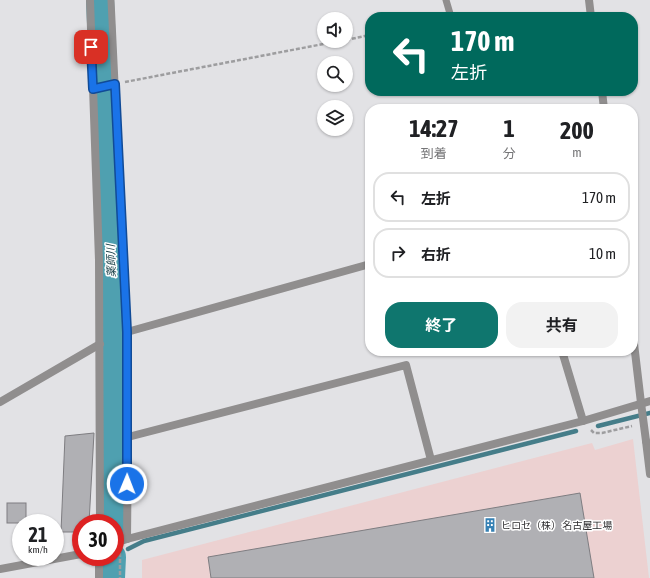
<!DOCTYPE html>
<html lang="ja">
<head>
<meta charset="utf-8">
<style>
  :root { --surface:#fff; --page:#f2f2f2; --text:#202124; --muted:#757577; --line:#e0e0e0; --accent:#0f766e }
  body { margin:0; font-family:"Asap Condensed","Noto Sans JP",sans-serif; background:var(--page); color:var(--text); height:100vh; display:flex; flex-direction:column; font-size:15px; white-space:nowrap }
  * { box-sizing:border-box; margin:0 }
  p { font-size:13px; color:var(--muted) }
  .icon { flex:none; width:22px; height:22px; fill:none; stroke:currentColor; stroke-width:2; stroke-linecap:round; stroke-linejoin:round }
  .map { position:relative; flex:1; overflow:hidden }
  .sheet { position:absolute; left:365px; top:104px; width:273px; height:252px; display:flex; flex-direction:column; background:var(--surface); border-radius:16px; box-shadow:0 1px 3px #0004 }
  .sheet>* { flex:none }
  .banner { position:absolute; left:365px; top:12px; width:273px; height:84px; border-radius:16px; box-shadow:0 1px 3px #0004; background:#00695c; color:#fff; overflow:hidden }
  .controls { position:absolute; left:317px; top:12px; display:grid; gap:8px }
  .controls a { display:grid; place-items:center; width:36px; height:36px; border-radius:50%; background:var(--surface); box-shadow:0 1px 3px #0004; font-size:20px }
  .speed { position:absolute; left:12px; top:514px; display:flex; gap:8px; font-size:20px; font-weight:700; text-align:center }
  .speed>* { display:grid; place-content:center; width:52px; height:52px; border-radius:50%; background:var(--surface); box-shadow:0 1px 3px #0004; line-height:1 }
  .speed small { font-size:10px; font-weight:400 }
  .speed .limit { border:6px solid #d22; background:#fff; color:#111 }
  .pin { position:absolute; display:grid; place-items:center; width:34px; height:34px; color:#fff; margin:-17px; border-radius:8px; box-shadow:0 2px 6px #0006 }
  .me { position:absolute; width:44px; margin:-22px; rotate:1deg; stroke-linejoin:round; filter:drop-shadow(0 0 3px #0008) }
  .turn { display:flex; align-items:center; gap:14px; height:84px; padding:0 20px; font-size:18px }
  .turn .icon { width:52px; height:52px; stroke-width:2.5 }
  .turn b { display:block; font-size:28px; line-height:34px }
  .eta { display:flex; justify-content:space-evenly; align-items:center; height:68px; text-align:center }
  .eta b { font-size:24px; font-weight:700; line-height:28px }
  .button { display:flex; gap:8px; margin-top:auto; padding:8px 20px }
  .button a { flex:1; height:46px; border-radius:16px; background:var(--accent); color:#fff; font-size:16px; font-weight:700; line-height:46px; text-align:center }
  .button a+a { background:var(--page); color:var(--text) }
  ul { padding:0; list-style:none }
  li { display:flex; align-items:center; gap:12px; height:50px; margin:0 8px 6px; padding:0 12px; border:2px solid var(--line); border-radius:16px }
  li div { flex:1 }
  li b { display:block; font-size:15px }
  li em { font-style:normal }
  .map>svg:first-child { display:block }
</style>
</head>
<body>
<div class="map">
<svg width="650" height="578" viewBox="0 0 650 578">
  <rect width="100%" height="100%" fill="#e2e2e5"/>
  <!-- industrial -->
  <path fill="#ecd1d1" d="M 633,439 L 649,578 L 142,578 L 142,560 L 592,443 L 595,450 Z"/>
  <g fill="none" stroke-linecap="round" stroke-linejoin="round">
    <!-- stream -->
    <g stroke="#457d89" stroke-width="4.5">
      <path d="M 598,426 L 650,413"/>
      <path d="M 128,549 L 144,541 L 576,431"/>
    </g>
    <!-- river -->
    <g stroke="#4fa0b0" stroke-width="28">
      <path d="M 100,0 L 112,280 L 115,414 L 114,523"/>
      <path d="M 111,578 L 112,557"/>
    </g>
  </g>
  <!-- building -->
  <g fill="#b0b0b4" stroke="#7e7d81">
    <path d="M 94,433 L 89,523 L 81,523 L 81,532 L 61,532 L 65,436 Z"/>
    <path d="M 580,493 L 594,578 L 211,578 L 208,557 Z"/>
    <rect x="7" y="503" width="19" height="20"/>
  </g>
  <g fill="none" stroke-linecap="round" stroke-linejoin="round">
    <!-- path -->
    <g stroke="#9d9d9f" stroke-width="2.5" stroke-dasharray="4 2" stroke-linecap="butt">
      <path d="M 346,40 L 370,35"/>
      <path d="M 125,82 L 339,41"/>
      <path d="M 591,430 L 594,433 L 602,433 L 632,426"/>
      <path d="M 120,553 L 120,578"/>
    </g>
    <!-- service -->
    <g stroke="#908e8e" stroke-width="7">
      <path d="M 111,0 L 127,334"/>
      <path d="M 446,0 L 451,17"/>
    </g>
    <!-- pedestrian -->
    <path stroke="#908e8e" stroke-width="8" d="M 0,402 L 100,344"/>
    <!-- minor -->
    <g stroke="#908e8e" stroke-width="8">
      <path d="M 90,0 L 99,260 L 100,523"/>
      <path d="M 93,89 L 115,84"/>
      <path d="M 127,332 L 370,264"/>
      <path d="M 562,351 L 583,421"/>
      <path d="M 128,437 L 406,365 L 431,460"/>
      <path d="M 127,539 L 128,437 L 127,334"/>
      <path d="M 115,543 L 127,539 L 583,421 L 650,401"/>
      <path d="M 99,557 L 99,578"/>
      <path d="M 0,569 L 81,554"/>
    </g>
    <!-- tertiary -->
    <g stroke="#908e8e" stroke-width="8">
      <path d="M 589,0 L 591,17"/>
      <path d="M 602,91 L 604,109"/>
      <path d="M 633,335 L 641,403"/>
      <path d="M 646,441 L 650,474"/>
    </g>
    <!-- tertiary-bridge -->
    <path stroke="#908e8e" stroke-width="8" d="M 641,403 L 646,441"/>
  </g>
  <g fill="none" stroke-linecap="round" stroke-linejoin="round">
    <defs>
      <path id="route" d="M 91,47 L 93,89 L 115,84 L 127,332 L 127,484"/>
    </defs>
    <!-- route casing -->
    <use href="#route" stroke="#114b97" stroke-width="10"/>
    <!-- route -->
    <use href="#route" stroke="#1a73e8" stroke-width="7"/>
  </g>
  <!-- icons -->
  <defs>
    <symbol id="building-bare" viewBox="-9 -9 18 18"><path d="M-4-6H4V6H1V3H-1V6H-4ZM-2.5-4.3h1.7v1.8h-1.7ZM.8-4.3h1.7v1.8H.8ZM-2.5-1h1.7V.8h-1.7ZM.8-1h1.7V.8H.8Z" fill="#3681b4" stroke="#fff" stroke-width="2.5" paint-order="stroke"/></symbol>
  </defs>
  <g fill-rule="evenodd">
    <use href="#building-bare" x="480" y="515" width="20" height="20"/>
  </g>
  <g text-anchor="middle" stroke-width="3" stroke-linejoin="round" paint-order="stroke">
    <!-- poi labels -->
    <g font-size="10" fill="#2d2c2e" stroke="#fff" text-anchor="start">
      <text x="501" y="529">ヒロセ（株） 名古屋工場</text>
    </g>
    <!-- water labels -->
    <g font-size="11" font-style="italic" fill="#1b4149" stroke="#fff">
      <text transform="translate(111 261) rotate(-92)" y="4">薬師川</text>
    </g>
  </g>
</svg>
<div class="controls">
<a><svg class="icon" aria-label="sound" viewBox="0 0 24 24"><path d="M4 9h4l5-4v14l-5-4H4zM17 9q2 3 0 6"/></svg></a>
<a><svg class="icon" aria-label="search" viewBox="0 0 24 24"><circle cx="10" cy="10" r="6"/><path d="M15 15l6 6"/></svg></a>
<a><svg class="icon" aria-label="layers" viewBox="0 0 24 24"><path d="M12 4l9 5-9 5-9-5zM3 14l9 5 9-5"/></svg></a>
</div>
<div class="speed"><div>21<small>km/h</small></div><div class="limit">30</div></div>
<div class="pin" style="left:91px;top:47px;background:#d93025"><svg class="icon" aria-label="arrive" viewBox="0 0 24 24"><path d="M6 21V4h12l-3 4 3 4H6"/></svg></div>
<svg class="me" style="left:127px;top:484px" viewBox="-20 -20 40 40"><circle r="17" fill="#1a73e8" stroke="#fff" stroke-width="3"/><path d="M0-11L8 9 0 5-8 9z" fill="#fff"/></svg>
<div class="banner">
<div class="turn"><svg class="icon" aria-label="left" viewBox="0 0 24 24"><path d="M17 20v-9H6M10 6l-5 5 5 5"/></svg><div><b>170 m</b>左折</div></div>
</div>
<section class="sheet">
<div class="eta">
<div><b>14:27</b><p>到着</p></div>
<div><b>1</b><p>分</p></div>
<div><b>200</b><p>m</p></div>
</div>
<ul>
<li><svg class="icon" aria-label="left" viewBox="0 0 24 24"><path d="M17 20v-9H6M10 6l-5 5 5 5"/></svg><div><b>左折</b></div><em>170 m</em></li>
<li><svg class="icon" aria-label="right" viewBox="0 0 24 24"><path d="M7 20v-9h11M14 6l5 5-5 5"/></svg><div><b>右折</b></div><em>10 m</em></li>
</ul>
<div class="button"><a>終了</a><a>共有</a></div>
</section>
</div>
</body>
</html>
